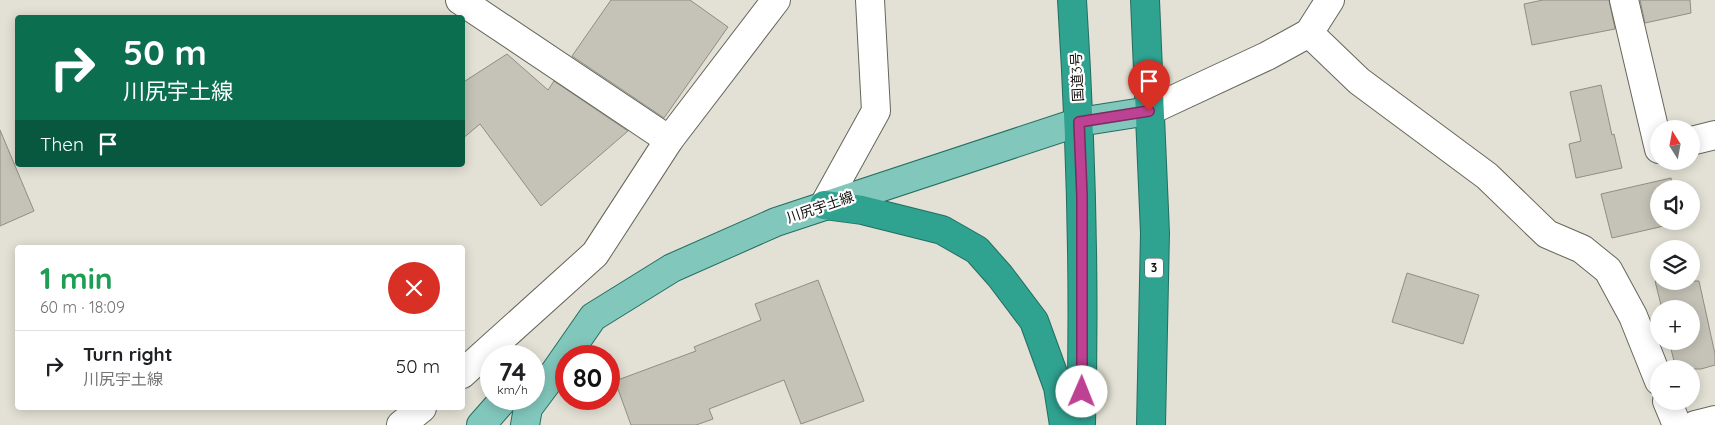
<!DOCTYPE html>
<html lang="en">
<head>
<meta charset="utf-8">
<style>
  :root { --surface:#fff; --page:#f6f6f6; --text:#202124; --muted:#757577; --line:#e0e0e0 }
  body { margin:0; font-family:Quicksand,"Noto Sans JP",sans-serif; background:var(--page); color:var(--text); height:100vh; display:flex; flex-direction:column; font-size:19px; white-space:nowrap }
  * { box-sizing:border-box; margin:0 }
  p { font-size:16px; color:var(--muted) }
  .icon { flex:none; width:28px; height:28px; fill:none; stroke:currentColor; stroke-width:2; stroke-linecap:round; stroke-linejoin:round }
  .map { position:relative; flex:1; overflow:hidden }
  .drawer { position:absolute; left:15px; top:245px; width:450px; height:165px; display:flex; flex-direction:column; background:var(--surface); border-radius:5px; box-shadow:0 2px 12px #0003 }
  .drawer>* { flex:none }
  .top-card { position:absolute; left:15px; top:15px; width:450px; height:152px; border-radius:5px; box-shadow:0 2px 12px #0003; background:#0b6e4f; color:#fff; overflow:hidden }
  .needle { width:32px; rotate:349deg }
  .fabs { position:absolute; left:1650px; top:120px; display:grid; gap:10px }
  .fabs a { display:grid; place-items:center; width:50px; height:50px; border-radius:50%; background:var(--surface); box-shadow:0 2px 12px #0003; font-size:25px }
  .speed { position:absolute; left:480px; top:345px; display:flex; gap:10px; font-size:25px; font-weight:700; text-align:center }
  .speed>* { display:grid; place-content:center; width:65px; height:65px; border-radius:50%; background:var(--surface); box-shadow:0 2px 12px #0003; line-height:1 }
  .speed small { font-size:12px; font-weight:400 }
  .speed .limit { border:8px solid #d22; background:#fff; color:#111 }
  .pin { position:absolute; display:grid; place-items:center; width:42px; height:42px; color:#fff; margin:-51px -21px; border-radius:50% 50% 50% 0; rotate:-45deg; box-shadow:0 0 5px #0007 }
  .pin .icon { rotate:45deg }
  .me { position:absolute; width:55px; margin:-28px; rotate:1deg; stroke-linejoin:round; filter:drop-shadow(0 0 4px #0008) }
  .turn { display:flex; align-items:center; gap:18px; height:105px; padding:0 25px; font-size:22px }
  .turn .icon { width:65px; height:65px; stroke-width:2.5 }
  .turn b { display:block; font-size:35px; line-height:42px }
  .then { display:flex; align-items:center; height:48px; padding:0 25px; background:#0003; gap:10px; font-size:19px }
  .round { display:grid; place-items:center; flex:none; width:52px; height:52px; border-radius:26px; background:var(--page) }
  .overview { display:flex; align-items:center; justify-content:space-between; height:85px; padding:0 25px }
  h1 { font-size:30px; font-weight:700; line-height:38px; color:#1e9e55 }
  ul { padding:0; list-style:none }
  li { display:flex; align-items:center; gap:15px; height:70px; padding:0 25px; border-top:1px solid var(--line) }
  li div { flex:1 }
  li b { display:block; font-size:19px }
  li em { font-style:normal }
  .map>svg:first-child { display:block }
</style>
</head>
<body>
<div class="map">
<svg width="1715" height="425" viewBox="0 0 1715 425">
  <rect width="100%" height="100%" fill="#e3e1d5"/>
  <!-- building -->
  <g fill="#c5c3b7" stroke="#908e83">
    <path d="M 611,0 L 690,0 L 728,27 L 664,118 L 572,56 Z"/>
    <path d="M 1543,0 L 1609,0 L 1615,29 L 1532,45 L 1524,4 Z"/>
    <path d="M 1640,0 L 1690,0 L 1691,13 L 1645,23 Z"/>
    <path d="M 507,54 L 548,90 L 554,81 L 628,131 L 541,206 L 480,124 L 462,139 L 462,83 Z"/>
    <path d="M 1601,85 L 1612,135 L 1614,134 L 1622,168 L 1576,178 L 1569,144 L 1581,141 L 1570,92 Z"/>
    <path d="M 0,130 L 34,211 L 0,226 Z"/>
    <path d="M 1671,178 L 1673,189 L 1659,189 L 1659,221 L 1681,222 L 1612,238 L 1601,194 Z"/>
    <path d="M 1407,273 L 1479,295 L 1463,344 L 1392,322 Z"/>
    <path d="M 818,280 L 864,401 L 801,424 L 784,380 L 709,409 L 713,419 L 696,425 L 631,425 L 615,381 L 696,351 L 694,347 L 761,320 L 755,304 Z"/>
    <path d="M 1655,281 L 1699,281 L 1715,354 L 1715,365 L 1701,369 L 1676,369 L 1669,341 L 1691,341 L 1691,309 L 1662,309 Z"/>
  </g>
  <g fill="none" stroke-linecap="round" stroke-linejoin="round">
    <defs>
      <g id="minor">
        <path d="M 460,0 L 669,140"/>
        <path d="M 1624,0 L 1659,149"/>
        <path d="M 1309,33 L 1359,81 L 1487,176 L 1547,234 L 1582,249 L 1608,270 L 1633,316 L 1659,381"/>
        <path d="M 1149,111 L 1267,56 L 1309,33 L 1330,0"/>
        <path d="M 1691,141 L 1715,135"/>
        <path d="M 824,205 L 876,111 L 870,0"/>
        <path d="M 462,374 L 595,254 L 669,140 L 776,0"/>
        <path d="M 1667,401 L 1677,425"/>
        <path d="M 401,425 L 422,408"/>
        <path d="M 1695,425 L 1715,420"/>
      </g>
      <g id="major">
        <path d="M 534,383 L 552,376 L 593,317 L 672,268 L 776,222 L 1079,122 L 1149,111"/>
        <path d="M 481,425 L 504,399"/>
        <path d="M 525,425 L 528,408 L 552,376"/>
      </g>
      <g id="highway">
        <path d="M 1072,0 C 1081,142 1085,283 1081,425"/>
        <path d="M 1145,0 L 1155,233 L 1151,425"/>
        <path d="M 824,205 L 862,210 L 942,230 L 977,250 L 1000,276 L 1034,321 L 1058,387 L 1064,425"/>
      </g>
    </defs>
    <!-- minor casing -->
    <use href="#minor" stroke="#67665b" stroke-width="30"/>
    <!-- major casing -->
    <use href="#major" stroke="#246e61" stroke-width="30"/>
    <!-- highway casing -->
    <use href="#highway" stroke="#246e61" stroke-width="30"/>
    <!-- minor -->
    <use href="#minor" stroke="#fff" stroke-width="28"/>
    <!-- major -->
    <use href="#major" stroke="#82c7bc" stroke-width="28"/>
    <!-- highway -->
    <use href="#highway" stroke="#2fa290" stroke-width="28"/>
  </g>
  <g fill="none" stroke-linecap="round" stroke-linejoin="round">
    <defs>
      <path id="route" d="M 1082,392 L 1082,196 L 1079,122 L 1149,111"/>
    </defs>
    <!-- route casing -->
    <use href="#route" stroke="#7b2b60" stroke-width="12"/>
    <!-- route -->
    <use href="#route" stroke="#bd4293" stroke-width="9"/>
  </g>
  <g text-anchor="middle" stroke-width="4.5" stroke-linejoin="round" paint-order="stroke">
    <!-- shield labels -->
    <rect fill="#fff" stroke="#575654" stroke-width="1" x="1145" y="258.5" width="18" height="19" rx="4"/>
    <g font-size="12" font-weight="bold" fill="#0f0e0a">
      <text x="1154" y="272">3</text>
    </g>
    <!-- street labels -->
    <g font-size="14" fill="#0f0e0a" stroke="#fff">
      <text transform="translate(1077 77) rotate(-93)" y="5">国道3号</text>
      <text transform="translate(820 207) rotate(-19)" y="5">川尻宇土線</text>
    </g>
  </g>
</svg>
<div class="fabs">
<a><svg class="needle" viewBox="-14 -14 28 28"><path d="M0-13l5 13h-10z" fill="#e53935"/><path d="M0 13l5-13h-10z" fill="#757577"/></svg></a>
<a><svg class="icon" aria-label="sound" viewBox="0 0 24 24"><path d="M4 9h4l5-4v14l-5-4H4zM17 9q2 3 0 6"/></svg></a>
<a><svg class="icon" aria-label="layers" viewBox="0 0 24 24"><path d="M12 4l9 5-9 5-9-5zM3 14l9 5 9-5"/></svg></a>
<a>+</a>
<a>−</a>
</div>
<div class="speed"><div>74<small>km/h</small></div><div class="limit">80</div></div>
<div class="pin" style="left:1149px;top:111px;background:#d93025"><svg class="icon" aria-label="arrive" viewBox="0 0 24 24"><path d="M6 21V4h12l-3 4 3 4H6"/></svg></div>
<svg class="me" style="left:1082px;top:392px" viewBox="-20 -20 40 40"><circle r="19" fill="#fff"/><path d="M0-13L10 11 0 6-10 11z" fill="#bd4293"/></svg>
<div class="top-card">
<div class="turn"><svg class="icon" aria-label="right" viewBox="0 0 24 24"><path d="M7 20v-9h11M14 6l5 5-5 5"/></svg><div><b>50 m</b>川尻宇土線</div></div>
<div class="then">Then<svg class="icon" aria-label="arrive" viewBox="0 0 24 24"><path d="M6 21V4h12l-3 4 3 4H6"/></svg></div>
</div>
<section class="drawer">
<div class="overview"><div><h1>1 min</h1><p>60 m · 18:09</p></div><a class="round" style="background:#d93025;color:#fff"><svg class="icon" aria-label="close" viewBox="0 0 24 24"><path d="M6 6l12 12M18 6L6 18"/></svg></a></div>
<ul>
<li><svg class="icon" aria-label="right" viewBox="0 0 24 24"><path d="M7 20v-9h11M14 6l5 5-5 5"/></svg><div><b>Turn right</b><p>川尻宇土線</p></div><em>50 m</em></li>
</ul>
</section>
</div>
</body>
</html>
